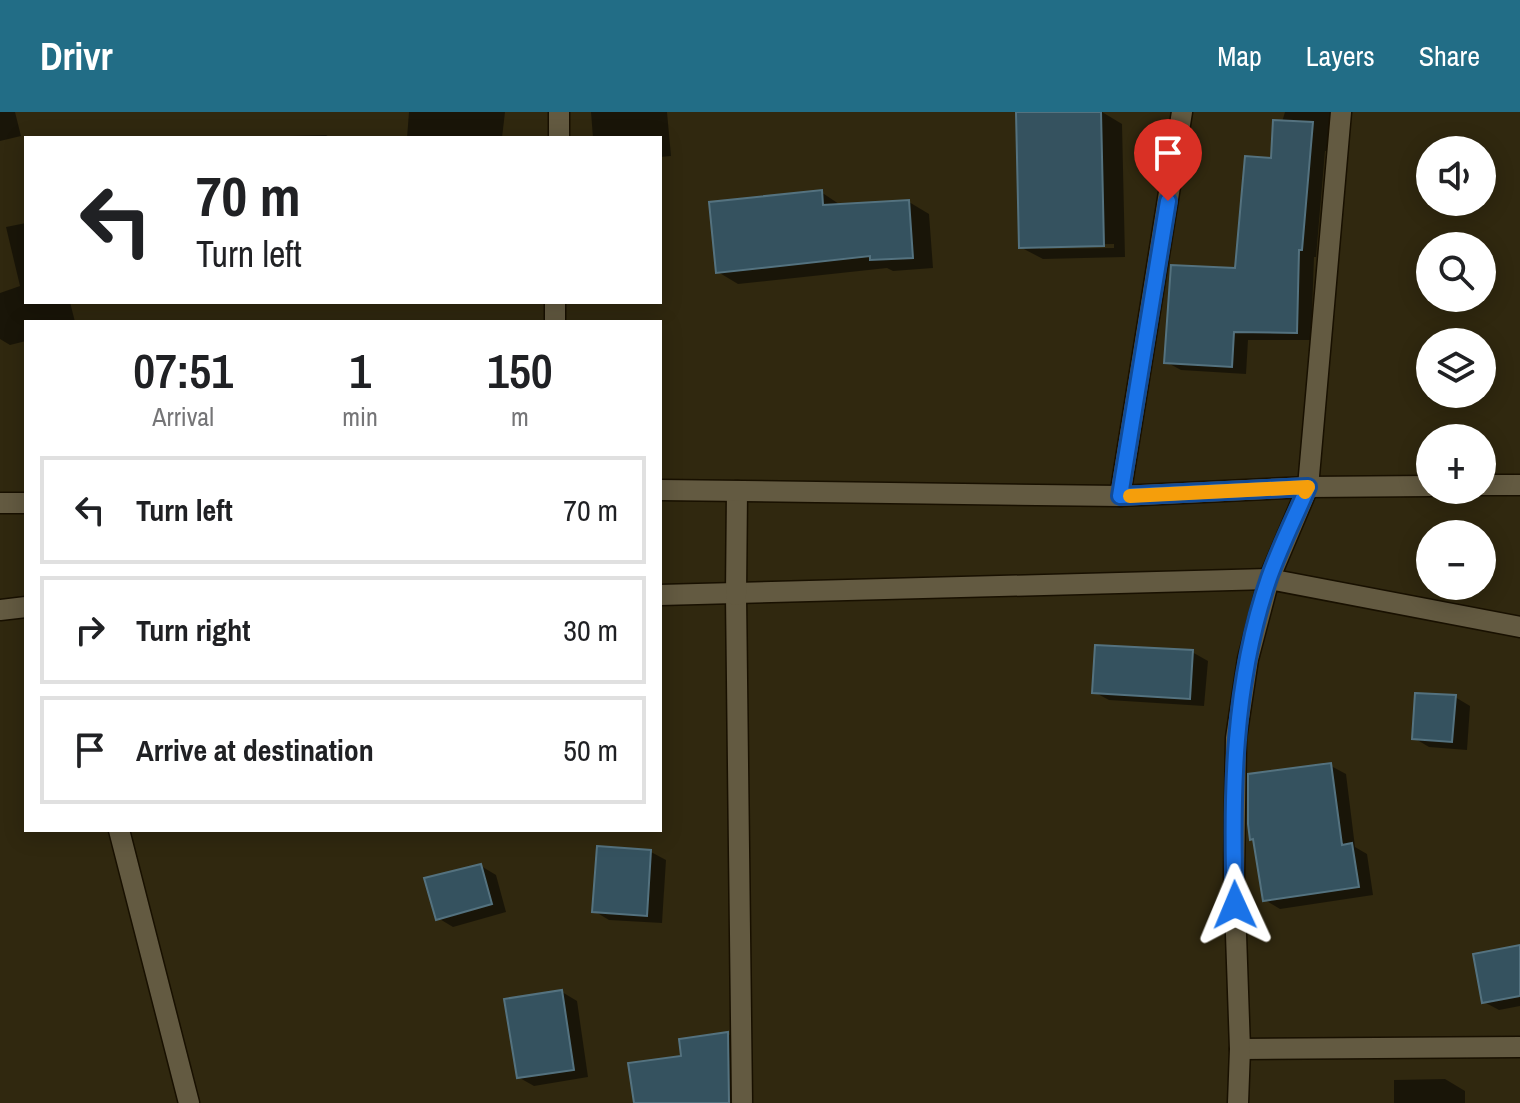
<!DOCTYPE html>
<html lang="en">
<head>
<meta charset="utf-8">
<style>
  :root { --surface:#fff; --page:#f2f2f2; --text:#202124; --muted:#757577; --line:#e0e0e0; --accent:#226d86 }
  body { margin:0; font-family:"Archivo Narrow",sans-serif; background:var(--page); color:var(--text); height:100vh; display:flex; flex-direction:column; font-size:30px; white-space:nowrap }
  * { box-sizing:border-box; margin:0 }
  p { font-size:26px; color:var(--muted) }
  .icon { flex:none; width:44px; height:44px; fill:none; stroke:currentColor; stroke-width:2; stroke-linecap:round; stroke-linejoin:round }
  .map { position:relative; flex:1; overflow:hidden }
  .sheet { position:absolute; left:24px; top:208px; width:638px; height:512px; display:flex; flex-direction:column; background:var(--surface); border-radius:0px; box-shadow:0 4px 20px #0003 }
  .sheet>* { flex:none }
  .banner { position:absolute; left:24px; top:24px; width:638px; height:168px; border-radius:0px; box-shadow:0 4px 20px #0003; background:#fff; color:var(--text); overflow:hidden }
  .fabs { position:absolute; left:1416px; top:24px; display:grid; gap:16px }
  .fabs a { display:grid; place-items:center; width:80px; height:80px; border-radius:50%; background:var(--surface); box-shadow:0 4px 20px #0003; font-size:40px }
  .pin { position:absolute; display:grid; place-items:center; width:68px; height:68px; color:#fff; margin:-82px -34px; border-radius:50% 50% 50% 0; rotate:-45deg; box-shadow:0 0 8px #0007 }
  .pin .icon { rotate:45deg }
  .me { position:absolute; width:88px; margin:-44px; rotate:359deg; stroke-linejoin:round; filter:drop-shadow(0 0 6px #0008) }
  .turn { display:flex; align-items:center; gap:28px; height:168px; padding:0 40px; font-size:36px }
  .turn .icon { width:104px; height:104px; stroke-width:2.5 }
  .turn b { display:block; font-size:56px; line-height:68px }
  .eta { display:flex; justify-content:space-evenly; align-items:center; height:136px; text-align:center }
  .eta b { font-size:48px; font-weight:600; line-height:56px }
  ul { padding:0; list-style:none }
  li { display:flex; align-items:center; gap:24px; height:108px; margin:0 16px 12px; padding:0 24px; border:4px solid var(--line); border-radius:0px }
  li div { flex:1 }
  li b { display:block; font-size:30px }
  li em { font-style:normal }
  header { display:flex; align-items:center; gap:48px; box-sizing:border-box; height:112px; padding:0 40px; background:var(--accent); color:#fff }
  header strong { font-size:38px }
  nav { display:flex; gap:44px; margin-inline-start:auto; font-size:28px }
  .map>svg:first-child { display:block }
</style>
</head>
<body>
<header>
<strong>Drivr</strong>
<nav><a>Map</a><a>Layers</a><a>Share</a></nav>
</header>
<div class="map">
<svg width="1520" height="991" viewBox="0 0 1520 991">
  <rect width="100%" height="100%" fill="#30280f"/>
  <!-- shadow -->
  <g fill="#0007" fill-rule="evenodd">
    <path d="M 0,0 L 15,0 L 21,24 L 0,29 Z"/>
    <path d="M 409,0 L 505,0 L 502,26 L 407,26 Z"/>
    <path d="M 591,0 L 667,0 L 671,44 L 660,45 L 660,26 L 593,26 Z"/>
    <path d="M 1054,0 L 1102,0 L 1122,12 L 1125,145 L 1043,147 L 1020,135 ZM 1114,132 L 1114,136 L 1040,137 L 1040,133 Z"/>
    <path d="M 1285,0 L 1340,0 L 1335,40 L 1325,39 L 1316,145 L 1314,145 L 1311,228 L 1248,228 L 1246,262 L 1181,258 L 1166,250 L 1237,158 Z"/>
    <path d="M 326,23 L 331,26 L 289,26 L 289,24 Z"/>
    <path d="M 821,80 L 842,94 L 909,90 L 929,102 L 933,156 L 893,159 L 887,156 L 738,172 L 718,160 Z"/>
    <path d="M 26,111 L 26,190 L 70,190 L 75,210 L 26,210 L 26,229 L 10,233 L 0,227 L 0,181 L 20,174 L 6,115 Z"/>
    <path d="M 1192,540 L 1208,549 L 1204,594 L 1109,588 L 1094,580 Z"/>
    <path d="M 1455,585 L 1470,594 L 1467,638 L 1429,635 L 1414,626 Z"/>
    <path d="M 1331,654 L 1346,662 L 1355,735 L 1367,742 L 1373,783 L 1280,797 L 1265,788 L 1255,729 L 1252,726 Z"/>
    <path d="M 651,740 L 666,748 L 662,811 L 609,808 L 594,799 Z"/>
    <path d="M 481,754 L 496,763 L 506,800 L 453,815 L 438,806 Z"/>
    <path d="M 1520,835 L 1520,894 L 1499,898 L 1484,890 Z"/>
    <path d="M 562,880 L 577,889 L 588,965 L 534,974 L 518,965 Z"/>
    <path d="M 728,922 L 750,934 L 750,991 L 636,991 L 684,946 Z"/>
    <path d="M 1445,967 L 1465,979 L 1465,991 L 1394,991 L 1394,968 Z"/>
  </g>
  <!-- building -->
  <g fill="#35525f" stroke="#54727f" stroke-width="2">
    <path d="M 1016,0 L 1101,0 L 1104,134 L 1019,136 Z"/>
    <path d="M 1273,8 L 1313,10 L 1302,138 L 1299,138 L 1297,221 L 1234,220 L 1232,255 L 1164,251 L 1171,153 L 1235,156 L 1245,44 L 1271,46 Z"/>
    <path d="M 822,78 L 823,93 L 909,88 L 913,146 L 870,148 L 870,144 L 716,161 L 709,90 Z"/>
    <path d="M 1095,533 L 1193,538 L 1190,587 L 1092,581 Z"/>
    <path d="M 1415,581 L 1456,583 L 1452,630 L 1412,627 Z"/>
    <path d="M 1331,651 L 1342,733 L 1352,731 L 1359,775 L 1263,789 L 1253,727 L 1250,728 L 1248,712 L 1248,662 Z"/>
    <path d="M 597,734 L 651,738 L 647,804 L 592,800 Z"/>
    <path d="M 481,752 L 492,792 L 436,808 L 424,766 Z"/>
    <path d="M 1520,833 L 1520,884 L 1482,891 L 1473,842 Z"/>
    <path d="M 562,878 L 574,958 L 517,966 L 504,887 Z"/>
    <path d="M 728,920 L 729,991 L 634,991 L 628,951 L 681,944 L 679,927 Z"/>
  </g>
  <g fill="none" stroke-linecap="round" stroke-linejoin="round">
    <defs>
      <g id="service">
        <path d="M 736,483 L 742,991"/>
        <path d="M 1240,937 L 1520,935"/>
      </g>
      <g id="minor">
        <path d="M 559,26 L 559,0"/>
        <path d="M 555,210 L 555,190"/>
        <path d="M 1120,384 L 1182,0"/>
        <path d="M 660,483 L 1269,467 L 1520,515"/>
        <path d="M 736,483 L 737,379"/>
        <path d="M 0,498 L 26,495"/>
        <path d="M 119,718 L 189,991"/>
        <path d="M 1238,991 L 1240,937 L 1234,765 L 1236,626 L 1248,547 L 1269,467 L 1308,375 L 1341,0"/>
      </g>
      <g id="secondary">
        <path d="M 1482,373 L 1520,373"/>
        <path d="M 660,378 L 1120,384 L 1308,375 L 1430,374"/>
        <path d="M 0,391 L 26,391"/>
      </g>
    </defs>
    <!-- service casing -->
    <use href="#service" stroke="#181000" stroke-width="23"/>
    <!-- minor casing -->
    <use href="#minor" stroke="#181000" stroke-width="23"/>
    <!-- secondary casing -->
    <use href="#secondary" stroke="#181000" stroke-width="23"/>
    <!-- service -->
    <use href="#service" stroke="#635a41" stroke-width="20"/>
    <!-- minor -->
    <use href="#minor" stroke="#635a41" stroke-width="20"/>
    <!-- secondary -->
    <use href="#secondary" stroke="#635a41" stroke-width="20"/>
  </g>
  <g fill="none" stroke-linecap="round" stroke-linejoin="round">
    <defs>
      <path id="route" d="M 1168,89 L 1120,384 L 1308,375 C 1295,405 1280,435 1269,466 C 1233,570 1231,684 1235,793"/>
    </defs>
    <!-- route casing -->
    <use href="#route" stroke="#114b97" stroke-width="20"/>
    <!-- route -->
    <use href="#route" stroke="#1a73e8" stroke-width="14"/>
    <!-- slow -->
    <path stroke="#f59e0b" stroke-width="14" d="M 1130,384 L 1308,375 L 1305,380"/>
  </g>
</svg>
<div class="fabs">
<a><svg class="icon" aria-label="sound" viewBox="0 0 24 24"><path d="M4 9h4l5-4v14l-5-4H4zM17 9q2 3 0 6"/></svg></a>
<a><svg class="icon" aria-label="search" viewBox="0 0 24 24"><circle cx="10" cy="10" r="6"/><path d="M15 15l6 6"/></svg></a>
<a><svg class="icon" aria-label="layers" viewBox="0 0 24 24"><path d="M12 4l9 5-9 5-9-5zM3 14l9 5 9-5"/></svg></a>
<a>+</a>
<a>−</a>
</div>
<div class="pin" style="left:1168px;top:89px;background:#d93025"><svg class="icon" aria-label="arrive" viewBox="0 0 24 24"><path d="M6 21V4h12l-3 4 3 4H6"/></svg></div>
<svg class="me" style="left:1235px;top:793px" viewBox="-20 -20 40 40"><path d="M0-17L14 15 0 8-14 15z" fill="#1a73e8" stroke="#fff" stroke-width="4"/></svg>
<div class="banner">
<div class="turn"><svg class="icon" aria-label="left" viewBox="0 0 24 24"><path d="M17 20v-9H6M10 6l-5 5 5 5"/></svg><div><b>70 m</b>Turn left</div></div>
</div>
<section class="sheet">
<div class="eta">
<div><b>07:51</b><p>Arrival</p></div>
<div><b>1</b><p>min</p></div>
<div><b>150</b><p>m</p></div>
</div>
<ul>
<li><svg class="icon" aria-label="left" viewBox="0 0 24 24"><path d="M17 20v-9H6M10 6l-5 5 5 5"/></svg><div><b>Turn left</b></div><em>70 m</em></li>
<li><svg class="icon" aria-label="right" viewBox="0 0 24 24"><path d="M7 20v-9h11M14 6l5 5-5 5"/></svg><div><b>Turn right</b></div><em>30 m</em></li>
<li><svg class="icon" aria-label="arrive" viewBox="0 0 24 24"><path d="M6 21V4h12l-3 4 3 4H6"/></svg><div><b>Arrive at destination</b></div><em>50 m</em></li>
</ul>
</section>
</div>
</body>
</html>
